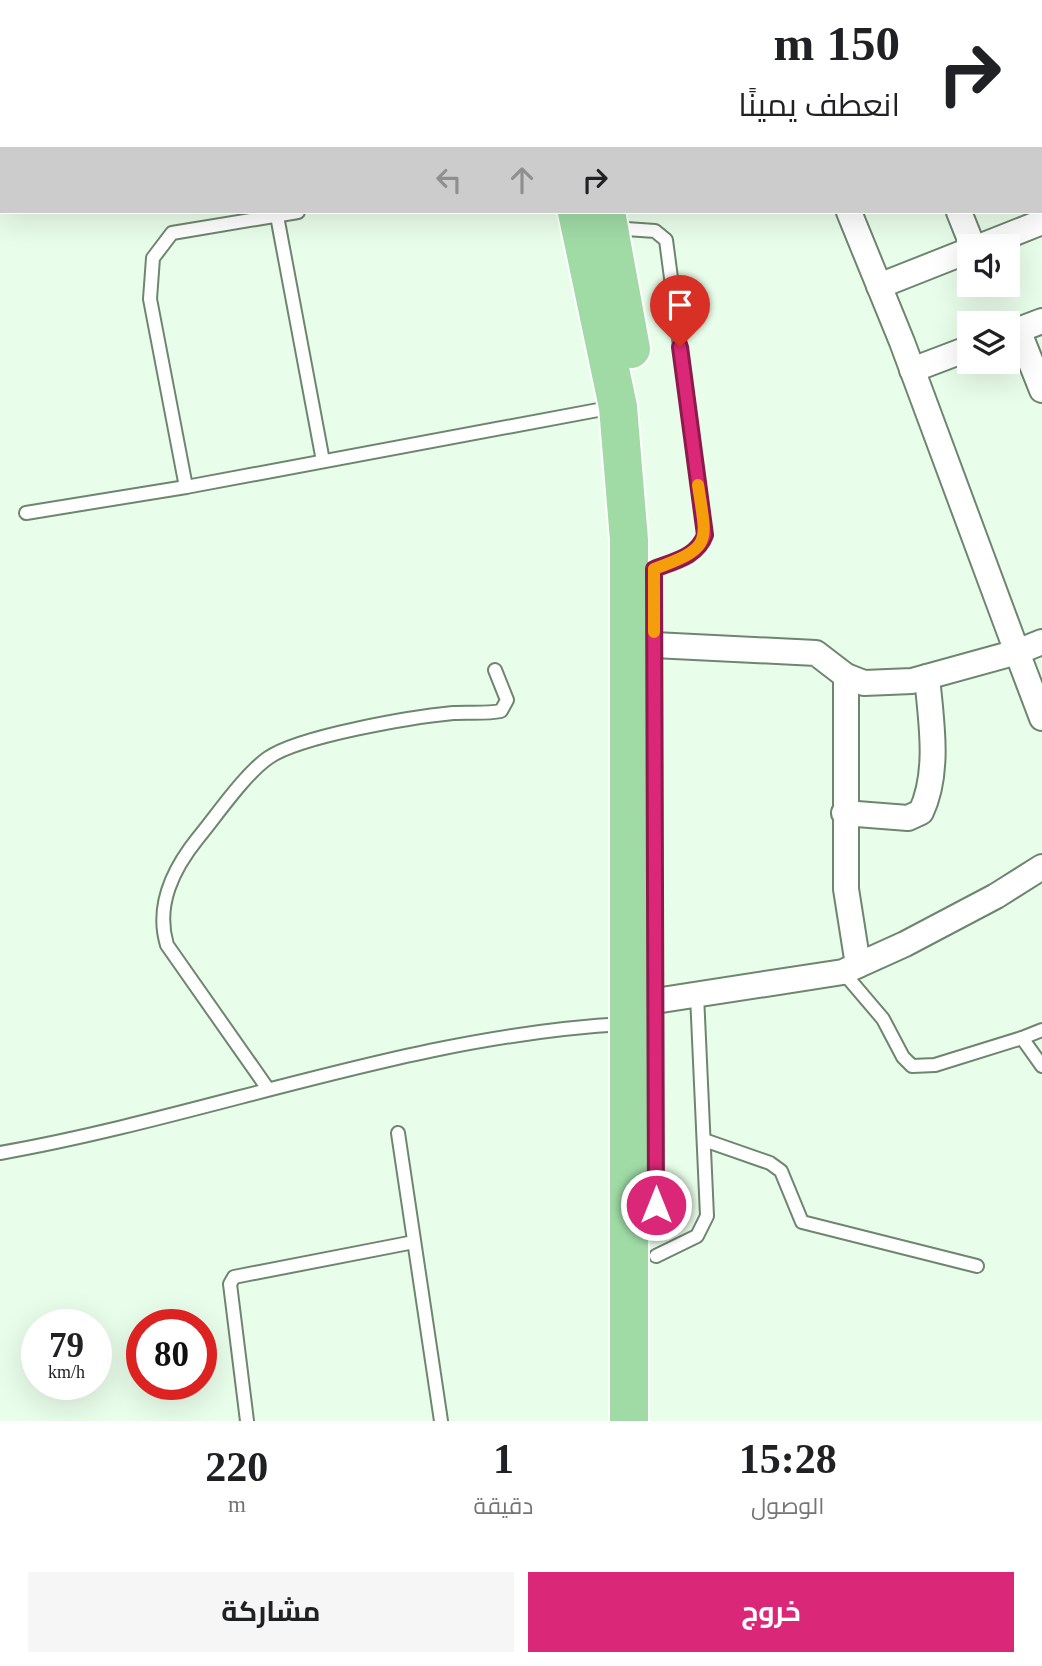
<!DOCTYPE html>
<html lang="ar">
<head>
<meta charset="utf-8">
<style>
  :root { --surface:#fff; --page:#f6f6f6; --text:#202124; --muted:#757577; --accent:#db2777 }
  body { margin:0; font-family:"Times New Roman",Cairo,serif; background:var(--page); color:var(--text); direction:rtl; height:100vh; display:flex; flex-direction:column; font-size:26px; white-space:nowrap }
  * { box-sizing:border-box; margin:0 }
  p { font-size:23px; color:var(--muted) }
  .icon { flex:none; width:38px; height:38px; fill:none; stroke:currentColor; stroke-width:2; stroke-linecap:round; stroke-linejoin:round }
  .map { position:relative; height:1421px; overflow:hidden; direction:ltr }
  .panel { display:flex; flex-direction:column; background:var(--surface); flex:1 }
  .panel>* { flex:none }
  .hud { position:absolute; left:0px; top:0px; width:1043px; height:214px; box-shadow:0 7px 28px #0002; direction:rtl; background:#fff; color:var(--text); overflow:hidden }
  .buttons { position:absolute; left:957px; top:234px; display:grid; gap:14px }
  .buttons a { display:grid; place-items:center; width:63px; height:63px; border-radius:0px; background:var(--surface); box-shadow:0 7px 28px #0002; font-size:35px }
  .speed { position:absolute; left:21px; top:1309px; display:flex; gap:14px; font-size:35px; font-weight:700; text-align:center }
  .speed>* { display:grid; place-content:center; width:91px; height:91px; border-radius:50%; background:var(--surface); box-shadow:0 7px 28px #0002; line-height:1 }
  .speed small { font-size:18px; font-weight:400 }
  .speed .limit { border:10px solid #d22; background:#fff; color:#111 }
  .pin { position:absolute; display:grid; place-items:center; width:60px; height:60px; color:#fff; margin:-72px -30px; border-radius:50% 50% 50% 0; rotate:-45deg; box-shadow:0 0 7px #0007 }
  .pin .icon { rotate:45deg }
  .me { position:absolute; width:77px; margin:-38px; rotate:0deg; stroke-linejoin:round; filter:drop-shadow(0 0 5px #0008) }
  .turn { display:flex; align-items:center; gap:24px; height:147px; padding:0 28px; font-size:32px }
  .turn .icon { width:91px; height:91px; stroke-width:2.5 }
  .turn b { display:block; font-size:49px; line-height:60px }
  .lanes { display:flex; align-items:center; height:66px; padding:0 28px; background:#0003; justify-content:center; gap:35px; direction:ltr }
  .lanes .off { opacity:.35 }
  .eta { display:flex; justify-content:space-evenly; align-items:center; height:119px; text-align:center }
  .eta b { font-size:42px; font-weight:700; line-height:49px }
  .primary-button { display:flex; gap:14px; margin-top:auto; padding:14px 28px }
  .primary-button a { flex:1; height:80px; border-radius:0px; background:var(--accent); color:#fff; font-size:28px; font-weight:700; line-height:80px; text-align:center }
  .primary-button a+a { background:var(--page); color:var(--text) }
  .map>svg:first-child { display:block }
</style>
</head>
<body>
<div class="map">
<svg width="1042" height="1421" viewBox="0 0 1042 1421">
  <rect width="100%" height="100%" fill="#e9feea"/>
  <g fill="none" stroke-linecap="round" stroke-linejoin="round">
    <defs>
      <g id="service">
        <path d="M 277,216 L 323,461"/>
        <path d="M 612,228 L 655,231 L 666,240 L 705,535 C 697,557 674,561 654,569"/>
        <path d="M 186,487 L 150,299 L 153,258 L 172,233 L 298,212"/>
        <path d="M 26,513 L 186,487 L 614,407"/>
        <path d="M 843,972 L 883,1019 L 903,1057 L 912,1066 L 935,1065 L 1022,1038"/>
        <path d="M 1042,1030 L 1022,1038 L 1042,1066"/>
        <path d="M 268,1089 L 167,945 C 155,905 173,869 198,838 C 217,815 244,775 268,758 C 299,736 412,717 453,713 C 469,712 485,714 501,711 L 507,700 L 495,670"/>
        <path d="M 398,1133 L 441,1421"/>
        <path d="M 704,1140 L 770,1163 L 781,1171 L 802,1222 L 977,1266"/>
        <path d="M 0,1153 C 209,1116 412,1035 625,1024"/>
        <path d="M 656,1256 L 697,1236 L 707,1216 L 697,995"/>
        <path d="M 247,1421 L 230,1284 L 234,1277 L 414,1242"/>
      </g>
      <g id="minor">
        <path d="M 328,0 L 328,2"/>
        <path d="M 762,0 L 763,2"/>
        <path d="M 874,0 L 875,2"/>
        <path d="M 991,0 L 991,2"/>
        <path d="M 94,2 L 99,0"/>
        <path d="M 507,2 L 533,0"/>
        <path d="M 0,36 L 2,35"/>
        <path d="M 1041,116 L 1042,117"/>
        <path d="M 959,212 L 973,247"/>
        <path d="M 979,247 L 1042,222"/>
        <path d="M 879,286 L 970,250"/>
        <path d="M 1018,330 L 1042,390"/>
        <path d="M 1008,334 L 1042,321"/>
        <path d="M 912,370 L 970,348"/>
        <path d="M 1042,642 L 1017,652 L 1042,718"/>
        <path d="M 654,645 L 816,653 L 846,676 L 864,683 L 912,681 L 1017,652 L 902,342 L 849,212"/>
        <path d="M 846,676 L 846,889 L 858,965"/>
        <path d="M 844,813 L 908,818 L 921,812 C 940,772 931,720 927,677"/>
        <path d="M 655,1001 L 843,972 L 905,944 L 996,896 L 1042,867"/>
      </g>
      <g id="trunk">
        <path d="M 558,0 L 559,2"/>
        <path d="M 577,212 L 618,407 L 629,540 L 629,1421"/>
        <path d="M 606,212 L 631,349"/>
      </g>
    </defs>
    <!-- service casing -->
    <use href="#service" stroke="#6e856f" stroke-width="16"/>
    <!-- minor casing -->
    <use href="#minor" stroke="#6e856f" stroke-width="28"/>
    <!-- trunk casing -->
    <use href="#trunk" stroke="#fff" stroke-width="42"/>
    <!-- service -->
    <use href="#service" stroke="#fff" stroke-width="12"/>
    <!-- minor -->
    <use href="#minor" stroke="#fff" stroke-width="24"/>
    <!-- trunk -->
    <use href="#trunk" stroke="#a0dba6" stroke-width="38"/>
  </g>
  <g fill="none" stroke-linecap="round" stroke-linejoin="round">
    <defs>
      <path id="route" d="M 656,1205 L 654,569 C 674,561 697,557 705,535 L 680,347"/>
    </defs>
    <!-- route casing -->
    <use href="#route" stroke="#8e194d" stroke-width="18"/>
    <!-- route -->
    <use href="#route" stroke="#db2777" stroke-width="12"/>
    <!-- slow -->
    <path stroke="#f59e0b" stroke-width="12" d="M 654,632 L 654,569 C 713,547 707,544 698,485"/>
  </g>
</svg>
<div class="buttons">
<a><svg class="icon" aria-label="sound" viewBox="0 0 24 24"><path d="M4 9h4l5-4v14l-5-4H4zM17 9q2 3 0 6"/></svg></a>
<a><svg class="icon" aria-label="layers" viewBox="0 0 24 24"><path d="M12 4l9 5-9 5-9-5zM3 14l9 5 9-5"/></svg></a>
</div>
<div class="speed"><div>79<small>km/h</small></div><div class="limit">80</div></div>
<div class="pin" style="left:680px;top:347px;background:#d93025"><svg class="icon" aria-label="arrive" viewBox="0 0 24 24"><path d="M6 21V4h12l-3 4 3 4H6"/></svg></div>
<svg class="me" style="left:656px;top:1205px" viewBox="-20 -20 40 40"><circle r="17" fill="#db2777" stroke="#fff" stroke-width="3"/><path d="M0-11L8 9 0 5-8 9z" fill="#fff"/></svg>
<div class="hud">
<div class="turn"><svg class="icon" aria-label="right" viewBox="0 0 24 24"><path d="M7 20v-9h11M14 6l5 5-5 5"/></svg><div><b>150 m</b>انعطف يمينًا</div></div>
<div class="lanes"><svg class="icon off" aria-label="left" viewBox="0 0 24 24"><path d="M17 20v-9H6M10 6l-5 5 5 5"/></svg><svg class="icon off" aria-label="ahead" viewBox="0 0 24 24"><path d="M12 20V5M6 11l6-6 6 6"/></svg><svg class="icon" aria-label="right" viewBox="0 0 24 24"><path d="M7 20v-9h11M14 6l5 5-5 5"/></svg></div>
</div>
</div>
<section class="panel">
<div class="eta">
<div><b>15:28</b><p>الوصول</p></div>
<div><b>1</b><p>دقيقة</p></div>
<div><b>220</b><p>m</p></div>
</div>
<div class="primary-button"><a>خروج</a><a>مشاركة</a></div>
</section>
</body>
</html>
